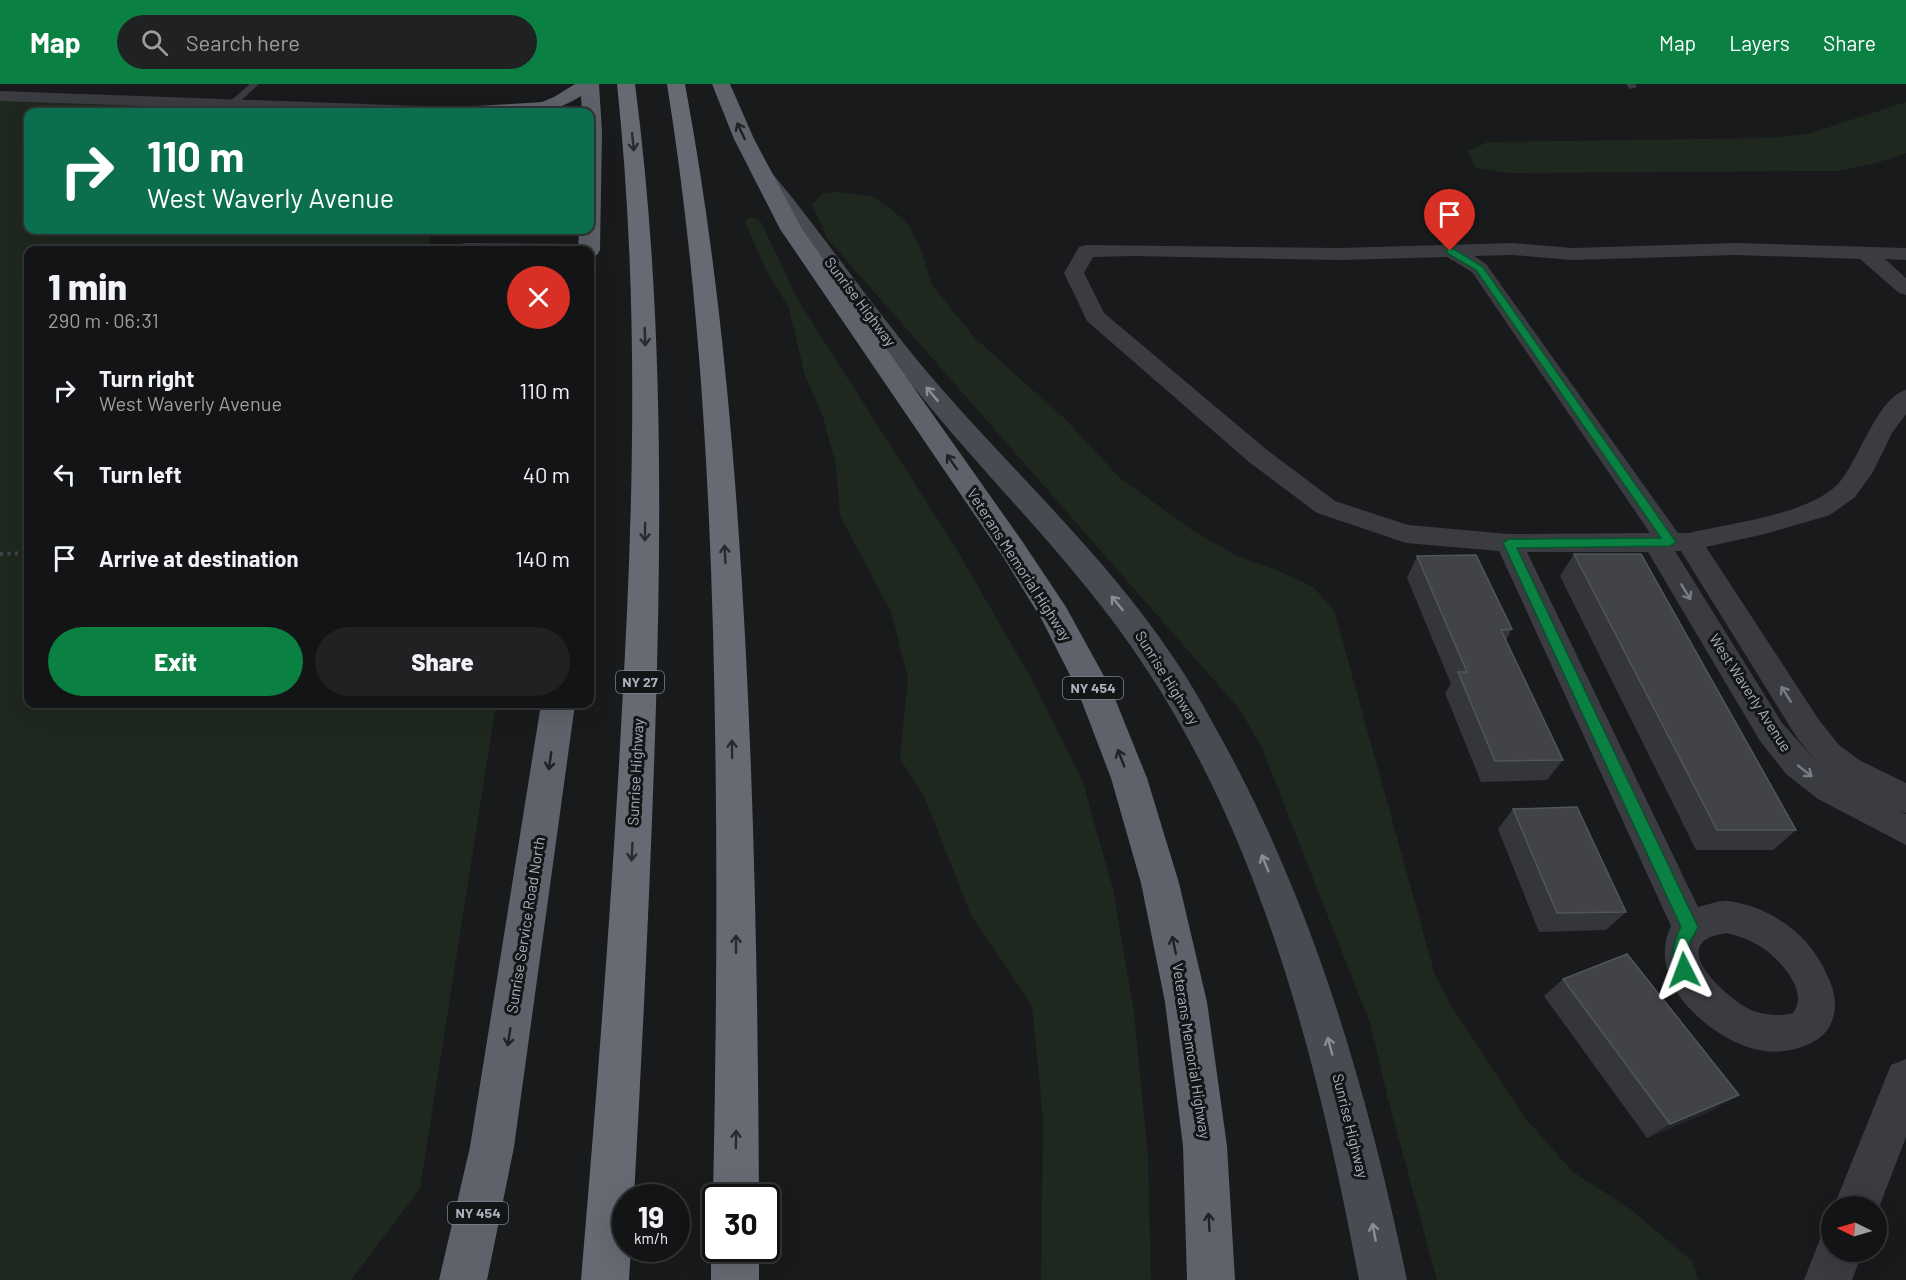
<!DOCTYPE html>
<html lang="en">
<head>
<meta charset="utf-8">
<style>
  :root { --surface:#131415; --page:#202122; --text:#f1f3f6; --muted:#9d9ea0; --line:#323334; --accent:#0b8043 }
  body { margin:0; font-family:Barlow,sans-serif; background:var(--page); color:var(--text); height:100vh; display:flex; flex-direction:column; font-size:22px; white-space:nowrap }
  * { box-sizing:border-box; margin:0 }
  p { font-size:20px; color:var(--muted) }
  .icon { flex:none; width:33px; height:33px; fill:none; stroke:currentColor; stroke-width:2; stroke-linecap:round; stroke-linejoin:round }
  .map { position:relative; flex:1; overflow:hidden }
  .drawer { position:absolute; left:24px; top:162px; width:570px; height:462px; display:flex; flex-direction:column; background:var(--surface); border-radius:12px; box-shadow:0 6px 24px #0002,0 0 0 2px var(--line) }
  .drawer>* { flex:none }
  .top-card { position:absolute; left:24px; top:24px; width:570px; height:126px; border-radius:12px; box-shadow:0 6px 24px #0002,0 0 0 2px var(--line); background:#0b6e4f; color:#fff; overflow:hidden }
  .needle { width:39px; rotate:275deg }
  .tools { position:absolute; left:1821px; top:1112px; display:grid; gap:12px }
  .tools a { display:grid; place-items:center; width:66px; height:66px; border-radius:50%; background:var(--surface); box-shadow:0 6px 24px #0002,0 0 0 2px var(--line); font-size:30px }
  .speed { position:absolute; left:612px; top:1100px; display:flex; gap:12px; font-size:30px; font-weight:700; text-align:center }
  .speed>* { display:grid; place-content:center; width:78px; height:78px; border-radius:50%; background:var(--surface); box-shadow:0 6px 24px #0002,0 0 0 2px var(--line); line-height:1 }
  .speed small { font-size:15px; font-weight:400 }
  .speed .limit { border:3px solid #111; border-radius:9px; background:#fff; color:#111 }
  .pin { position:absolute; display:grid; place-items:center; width:51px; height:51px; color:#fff; margin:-62px -26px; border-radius:50% 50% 50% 0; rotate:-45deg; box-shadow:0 0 6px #0007 }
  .pin .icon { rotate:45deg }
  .me { position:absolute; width:66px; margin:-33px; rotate:357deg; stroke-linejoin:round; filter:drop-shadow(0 0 4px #0008) }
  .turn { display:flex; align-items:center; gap:21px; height:126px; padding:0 24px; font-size:27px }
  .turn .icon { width:78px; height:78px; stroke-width:2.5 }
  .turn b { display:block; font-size:42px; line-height:51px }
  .round { display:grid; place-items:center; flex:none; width:63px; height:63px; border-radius:32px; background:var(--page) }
  .headline { display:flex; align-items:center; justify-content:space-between; height:102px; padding:0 24px }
  h1 { font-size:36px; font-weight:800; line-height:45px }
  .primary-button { display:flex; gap:12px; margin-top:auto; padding:12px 24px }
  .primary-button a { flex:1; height:69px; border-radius:36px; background:var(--accent); color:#fff; font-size:24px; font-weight:800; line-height:69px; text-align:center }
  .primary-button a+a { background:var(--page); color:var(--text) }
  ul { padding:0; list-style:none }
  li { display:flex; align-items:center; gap:18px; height:84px; padding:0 24px }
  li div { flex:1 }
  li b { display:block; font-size:22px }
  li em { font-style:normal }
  header { display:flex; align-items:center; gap:36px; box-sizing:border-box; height:84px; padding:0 30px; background:var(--accent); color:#fff }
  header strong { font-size:28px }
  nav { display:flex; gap:33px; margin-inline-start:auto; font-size:21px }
  .search { width:420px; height:54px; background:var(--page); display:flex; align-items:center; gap:15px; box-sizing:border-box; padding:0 21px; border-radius:33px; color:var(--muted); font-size:22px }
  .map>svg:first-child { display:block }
</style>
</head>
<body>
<header>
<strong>Map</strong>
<div class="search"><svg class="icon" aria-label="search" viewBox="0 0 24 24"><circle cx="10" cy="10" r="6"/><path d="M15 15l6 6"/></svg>Search here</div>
<nav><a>Map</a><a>Layers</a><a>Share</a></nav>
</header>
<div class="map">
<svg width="1906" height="1196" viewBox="0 0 1906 1196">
  <rect width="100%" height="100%" fill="#191a1c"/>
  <!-- green -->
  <g fill="#1f281f">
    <path d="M 0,15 L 325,28 L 28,28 L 28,146 L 431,146 L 428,166 L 28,166 L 28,620 L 496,620 L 420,1105 L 351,1196 L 0,1196 Z"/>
    <path d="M 1906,18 L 1906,69 L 1876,79 L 1838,87 L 1510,89 L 1475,84 L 1468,67 L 1488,58 L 1771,54 L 1808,50 Z"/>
    <path d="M 835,108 L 871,112 L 890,124 L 910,142 L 922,169 L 932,201 L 975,254 L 1065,335 L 1120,394 L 1192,446 L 1237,472 L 1279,487 L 1313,503 L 1334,526 L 1435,891 L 1453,925 L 1526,1035 L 1572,1087 L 1630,1125 L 1692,1177 L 1698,1196 L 1437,1196 L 1388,1015 L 1371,942 L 1262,664 L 1240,626 L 827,154 L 812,120 L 822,110 Z"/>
    <path d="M 749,133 L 756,134 L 761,138 L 799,218 L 954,461 L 1031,594 L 1082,695 L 1113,805 L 1134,928 L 1148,1072 L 1151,1196 L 1041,1196 L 1043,1035 L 1032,922 L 971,831 L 924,712 L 900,675 L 908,594 L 891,528 L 840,432 L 836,382 L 823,333 L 805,291 L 788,222 L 767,188 L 745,138 Z"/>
  </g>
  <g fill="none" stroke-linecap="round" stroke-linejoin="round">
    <!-- path -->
    <path stroke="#404349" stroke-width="4" stroke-dasharray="3 4.5" stroke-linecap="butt" d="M 0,470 L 28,469"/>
    <!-- service -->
    <g fill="#3a3c42" fill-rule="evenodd">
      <path d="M 250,0 L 259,0 L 234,23 L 228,23 L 228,19 Z"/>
      <path d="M 1626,0 L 1635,0 L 1637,3 L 1630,5 Z"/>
      <path d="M 465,159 L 589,160 L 594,163 L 589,166 L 461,164 L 461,160 Z"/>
    </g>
    <!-- minor -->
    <g fill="#3a3c42" fill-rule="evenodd">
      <path d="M 0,7 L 446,23 L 452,24 L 454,28 L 319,28 L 0,17 Z"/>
      <path d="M 1513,159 L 1573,164 L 1736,159 L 1906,164 L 1906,176 L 1885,175 L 1906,194 L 1906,211 L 1899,209 L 1860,175 L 1736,171 L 1573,176 L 1513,171 L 1474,172 L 1486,180 L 1678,449 L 1689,449 C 1731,439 1806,431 1837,401 C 1858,380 1877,313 1906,306 L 1906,330 L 1892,349 L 1873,388 L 1855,413 L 1830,431 L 1765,450 L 1706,463 L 1819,636 L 1839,661 L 1859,676 L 1906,699 L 1906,729 L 1897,726 L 1906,730 L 1906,761 L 1818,715 L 1786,690 L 1760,657 L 1648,468 L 1527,468 L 1698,823 C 1707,821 1720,816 1729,817 C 1773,824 1810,851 1827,891 C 1833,903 1837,917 1834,930 C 1830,948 1820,956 1804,962 C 1763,979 1719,955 1690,925 C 1668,902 1657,871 1671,842 L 1499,467 L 1406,459 L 1317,429 L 1249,378 L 1087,237 L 1064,189 L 1079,163 L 1086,161 L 1340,164 ZM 1133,172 L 1340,176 L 1447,173 L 1472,188 L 1650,449 L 1509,450 L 1408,441 L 1335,417 L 1267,366 L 1104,229 L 1084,189 L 1093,173 ZM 1675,467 L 1681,467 L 1797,654 L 1815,676 L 1782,639 ZM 1727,849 C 1738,852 1748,855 1758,861 C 1776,871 1811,907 1793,929 C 1781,933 1764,931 1751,926 C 1735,919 1687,880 1701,860 C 1707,852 1718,851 1727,849 Z"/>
    </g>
    <!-- tertiary -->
    <g fill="#3a3c42" fill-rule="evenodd">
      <path d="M 1906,975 L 1906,1053 L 1876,1131 L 1876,1122 L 1834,1122 L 1891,981 Z"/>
      <path d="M 1832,1146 L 1832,1167 L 1863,1167 L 1852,1196 L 1804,1196 L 1822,1150 Z"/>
    </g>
    <!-- secondary -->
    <path fill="#484b52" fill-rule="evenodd" d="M 765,87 L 772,89 L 794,116 C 845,181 892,249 947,311 C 1022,396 1107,475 1171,570 C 1194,603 1213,639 1232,674 C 1319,838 1369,1015 1407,1196 L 1359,1196 C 1320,988 1265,765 1147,586 C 1091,499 1018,426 951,348 C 902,291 858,230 813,170 C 794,144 773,119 755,93 L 758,89 Z"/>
    <!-- trunk -->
    <g fill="#5e626a" fill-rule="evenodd">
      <path d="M 575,0 L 599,0 L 602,48 L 600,166 L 597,171 L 590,173 L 590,166 L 578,166 L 579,146 L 590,146 L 590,28 L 582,28 L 581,12 C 550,33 506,32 469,28 L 471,24 L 478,22 L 542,18 L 554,13 Z"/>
      <path d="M 712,0 L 730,0 L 754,55 L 802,145 L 1022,457 L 1066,523 L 1111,605 L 1147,694 L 1179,799 L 1207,918 L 1227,1062 L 1235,1196 L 1187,1196 L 1183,1062 L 1165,918 L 1141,799 L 1111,694 L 1077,605 L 1042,536 L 1002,471 L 780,145 L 734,55 Z"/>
      <path d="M 541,620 L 575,620 L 514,1063 L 487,1196 L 439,1196 L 470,1063 Z"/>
    </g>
    <!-- motorway -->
    <g fill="#666a73" fill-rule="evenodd">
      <path d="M 617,0 L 635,0 C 662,206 662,413 656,621 C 651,785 643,949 634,1113 L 626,1113 L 626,1164 L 631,1164 L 629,1196 L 581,1196 C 597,1006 612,816 622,625 C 634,416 639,208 617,0 Z"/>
      <path d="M 667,0 L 685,0 C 719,183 735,367 745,552 C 755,739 758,926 759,1113 L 716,1113 L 716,1119 L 713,1113 C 717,924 718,736 713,547 C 708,364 696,181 667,0 Z"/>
      <path d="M 716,1154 L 716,1164 L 759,1164 L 759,1196 L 711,1196 L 711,1164 Z"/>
    </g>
  </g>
  <!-- wall -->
  <g fill="#35363a">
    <path d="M 1574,470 L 1796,746 L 1773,766 L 1696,766 L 1560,492 Z"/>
    <path d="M 1417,472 L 1512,545 L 1506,556 L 1563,676 L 1547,696 L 1481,698 L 1445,609 L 1451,600 L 1407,494 Z"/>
    <path d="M 1513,725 L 1626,828 L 1606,846 L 1539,848 L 1498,745 Z"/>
    <path d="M 1563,895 L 1713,1026 L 1647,1054 L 1544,912 Z"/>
  </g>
  <!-- shaded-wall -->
  <path fill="#242528" d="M 1739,1011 L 1713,1026 L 1647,1054 L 1670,1040 Z"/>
  <!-- building -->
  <g fill="#424348" stroke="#52555a" stroke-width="1.5">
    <path d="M 1574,470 L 1641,470 L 1796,746 L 1717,746 Z"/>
    <path d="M 1476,471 L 1512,545 L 1501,546 L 1563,676 L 1495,677 L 1458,588 L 1467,588 L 1417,472 Z"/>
    <path d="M 1577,723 L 1626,828 L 1557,829 L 1513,725 Z"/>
    <path d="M 1627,870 L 1739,1011 L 1670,1040 L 1563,895 Z"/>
  </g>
  <!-- one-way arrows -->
  <defs><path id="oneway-shaft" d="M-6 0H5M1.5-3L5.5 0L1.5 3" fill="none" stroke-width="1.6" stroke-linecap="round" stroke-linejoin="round" transform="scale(1.5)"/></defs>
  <g stroke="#1f2123">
    <use href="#oneway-shaft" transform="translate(741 47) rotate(-115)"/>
    <use href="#oneway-shaft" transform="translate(952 378) rotate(-125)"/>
    <use href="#oneway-shaft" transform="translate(1121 674) rotate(-111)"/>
    <use href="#oneway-shaft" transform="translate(550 677) rotate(98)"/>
    <use href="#oneway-shaft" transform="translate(1174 861) rotate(-102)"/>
    <use href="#oneway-shaft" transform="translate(509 953) rotate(99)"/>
    <use href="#oneway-shaft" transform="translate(1209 1138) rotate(-93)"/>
  </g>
  <g stroke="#282a2e">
    <use href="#oneway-shaft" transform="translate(633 58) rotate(84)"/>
    <use href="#oneway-shaft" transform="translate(645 253) rotate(88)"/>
    <use href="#oneway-shaft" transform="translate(645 448) rotate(91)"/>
    <use href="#oneway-shaft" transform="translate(725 470) rotate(-93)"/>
    <use href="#oneway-shaft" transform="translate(732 665) rotate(-91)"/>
    <use href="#oneway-shaft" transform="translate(632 768) rotate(93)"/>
    <use href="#oneway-shaft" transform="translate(736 860) rotate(-90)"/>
    <use href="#oneway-shaft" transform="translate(736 1055) rotate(-89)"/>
  </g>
  <g stroke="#888d98">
    <use href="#oneway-shaft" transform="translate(932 310) rotate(-130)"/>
    <use href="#oneway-shaft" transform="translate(1117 519) rotate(-129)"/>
    <use href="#oneway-shaft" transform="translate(1265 779) rotate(-112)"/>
    <use href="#oneway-shaft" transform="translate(1330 962) rotate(-105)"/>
    <use href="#oneway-shaft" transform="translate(1374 1148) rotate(-101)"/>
  </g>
  <g stroke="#787c86">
    <use href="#oneway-shaft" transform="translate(1686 508) rotate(59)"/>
    <use href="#oneway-shaft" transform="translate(1786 610) rotate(-122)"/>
    <use href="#oneway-shaft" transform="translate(1805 687) rotate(38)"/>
  </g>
  <!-- route -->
  <path fill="#0b8043" stroke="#07532c" stroke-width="1.5" d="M 1447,165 L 1454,165 L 1483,183 L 1676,458 L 1670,462 L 1517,464 L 1698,843 L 1689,860 L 1692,886 L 1689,892 L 1684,894 L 1678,892 C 1670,874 1672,859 1681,843 L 1503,459 L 1509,455 L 1661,454 L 1476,186 L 1447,169 Z"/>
  <g text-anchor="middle" stroke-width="6" stroke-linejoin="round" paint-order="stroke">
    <!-- shield labels -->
    <g fill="#141517" stroke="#7e828b" stroke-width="1.5">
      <rect x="616" y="587" width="48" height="22" rx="4.5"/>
      <rect x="1063" y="593" width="60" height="22" rx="4.5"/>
      <rect x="448" y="1118" width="60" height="22" rx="4.5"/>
    </g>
    <g font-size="14" font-weight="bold" fill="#abb1bd">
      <text x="640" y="603">NY 27</text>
      <text x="1093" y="609">NY 454</text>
      <text x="478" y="1134">NY 454</text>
    </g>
    <!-- street labels -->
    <g font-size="15" fill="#abb1bd" stroke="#141517">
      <text transform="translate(860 218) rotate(53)" y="5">Sunrise Highway</text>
      <text transform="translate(1019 481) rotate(57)" y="5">Veterans Memorial Highway</text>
      <text transform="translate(1167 594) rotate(58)" y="5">Sunrise Highway</text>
      <text transform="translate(1750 609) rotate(57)" y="5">West Waverly Avenue</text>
      <text transform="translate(636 688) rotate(-87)" y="5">Sunrise Highway</text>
      <text transform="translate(526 841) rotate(-81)" y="5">Sunrise Service Road North</text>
      <text transform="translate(1191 967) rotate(81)" y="5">Veterans Memorial Highway</text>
      <text transform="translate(1350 1042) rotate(76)" y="5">Sunrise Highway</text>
    </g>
  </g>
</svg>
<div class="tools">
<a><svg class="needle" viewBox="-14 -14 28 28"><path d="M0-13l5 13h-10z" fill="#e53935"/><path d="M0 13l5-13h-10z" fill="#9d9ea0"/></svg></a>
</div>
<div class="speed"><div>19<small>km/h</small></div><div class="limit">30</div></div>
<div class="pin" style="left:1450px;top:167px;background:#d93025"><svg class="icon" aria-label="arrive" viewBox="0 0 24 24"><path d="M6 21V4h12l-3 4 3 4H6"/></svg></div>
<svg class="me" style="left:1684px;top:886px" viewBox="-20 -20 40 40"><path d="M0-17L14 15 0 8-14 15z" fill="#0b8043" stroke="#fff" stroke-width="4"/></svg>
<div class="top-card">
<div class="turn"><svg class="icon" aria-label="right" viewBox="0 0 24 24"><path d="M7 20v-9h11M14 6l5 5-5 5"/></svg><div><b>110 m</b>West Waverly Avenue</div></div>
</div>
<section class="drawer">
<div class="headline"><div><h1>1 min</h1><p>290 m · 06:31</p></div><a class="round" style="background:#d93025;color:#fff"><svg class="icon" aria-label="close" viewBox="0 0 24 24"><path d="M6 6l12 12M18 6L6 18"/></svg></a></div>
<ul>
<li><svg class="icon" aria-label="right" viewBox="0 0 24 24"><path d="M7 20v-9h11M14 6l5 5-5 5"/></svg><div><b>Turn right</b><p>West Waverly Avenue</p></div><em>110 m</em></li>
<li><svg class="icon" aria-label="left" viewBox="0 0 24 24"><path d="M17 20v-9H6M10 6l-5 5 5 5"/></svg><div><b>Turn left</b></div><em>40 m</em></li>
<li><svg class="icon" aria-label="arrive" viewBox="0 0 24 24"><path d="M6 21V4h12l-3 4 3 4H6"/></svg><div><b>Arrive at destination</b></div><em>140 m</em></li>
</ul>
<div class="primary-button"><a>Exit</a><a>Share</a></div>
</section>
</div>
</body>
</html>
